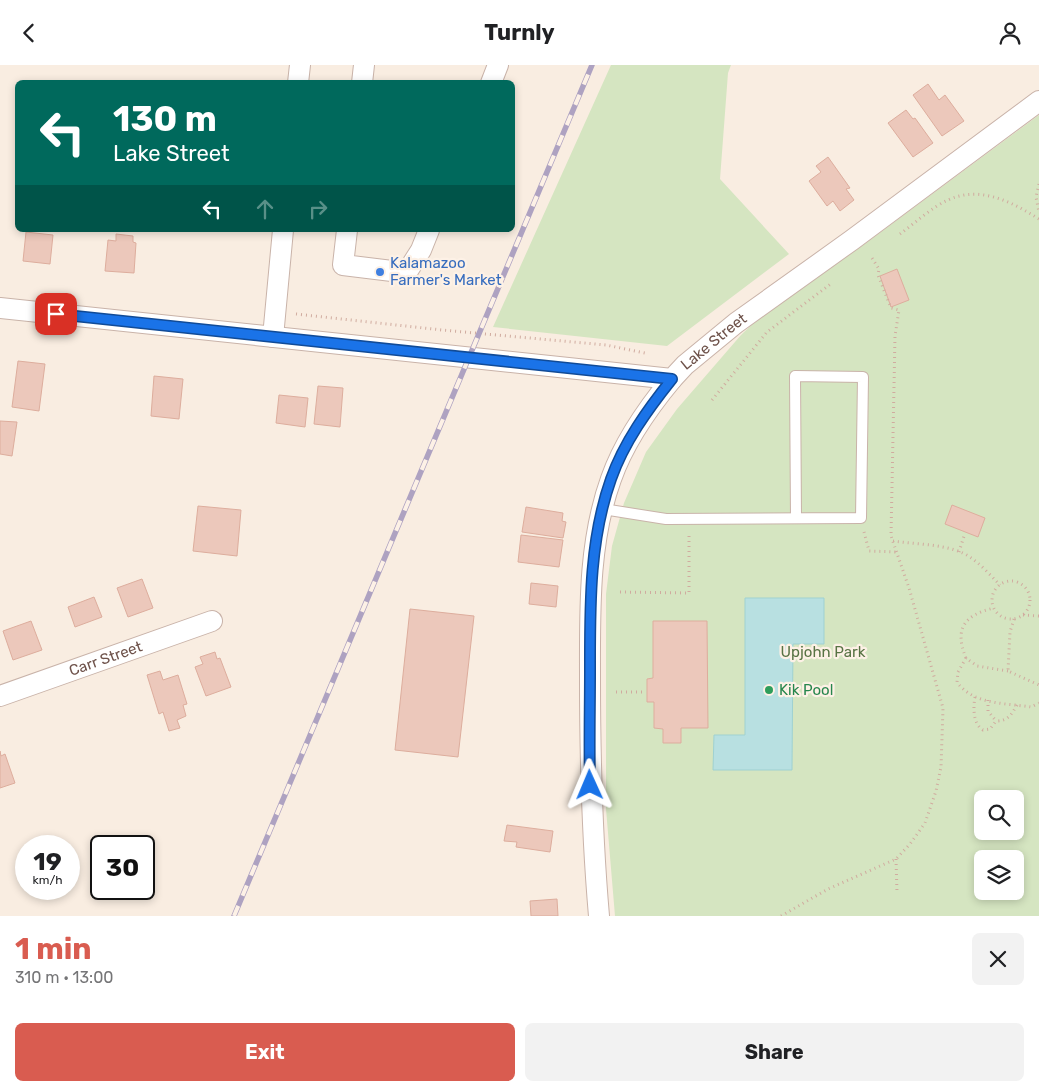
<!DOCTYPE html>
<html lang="en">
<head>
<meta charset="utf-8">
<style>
  :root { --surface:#fff; --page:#f2f2f2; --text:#202124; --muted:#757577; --accent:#d95c50 }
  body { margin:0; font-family:Rubik,sans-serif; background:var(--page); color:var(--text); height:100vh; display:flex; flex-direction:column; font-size:19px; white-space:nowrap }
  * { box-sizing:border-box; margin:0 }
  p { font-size:16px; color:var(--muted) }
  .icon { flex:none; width:28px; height:28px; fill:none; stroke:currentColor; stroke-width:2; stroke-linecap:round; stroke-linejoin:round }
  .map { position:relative; height:851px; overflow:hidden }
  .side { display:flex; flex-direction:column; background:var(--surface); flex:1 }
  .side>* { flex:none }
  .banner { position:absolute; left:15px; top:15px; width:500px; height:152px; border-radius:8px; box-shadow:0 2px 8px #0003; background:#00695c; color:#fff; overflow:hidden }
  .fabs { position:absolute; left:974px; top:725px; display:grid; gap:10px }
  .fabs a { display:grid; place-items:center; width:50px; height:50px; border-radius:8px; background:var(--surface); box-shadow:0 2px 8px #0003; font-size:25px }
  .speed { position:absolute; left:15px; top:770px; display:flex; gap:10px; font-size:25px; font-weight:700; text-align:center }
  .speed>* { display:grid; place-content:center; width:65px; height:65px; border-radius:50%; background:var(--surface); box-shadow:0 2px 8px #0003; line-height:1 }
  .speed small { font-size:12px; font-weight:400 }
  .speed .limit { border:2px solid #111; border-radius:8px; background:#fff; color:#111 }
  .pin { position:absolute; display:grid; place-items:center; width:42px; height:42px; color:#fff; margin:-21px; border-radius:10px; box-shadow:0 2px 8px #0006 }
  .me { position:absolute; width:55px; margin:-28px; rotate:359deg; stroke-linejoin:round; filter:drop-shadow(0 0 4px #0008) }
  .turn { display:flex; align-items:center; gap:18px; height:105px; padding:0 15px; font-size:22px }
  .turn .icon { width:65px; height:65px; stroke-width:2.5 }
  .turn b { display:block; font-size:35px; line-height:42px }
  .lanes { display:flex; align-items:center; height:48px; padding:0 15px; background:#0003; justify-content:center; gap:25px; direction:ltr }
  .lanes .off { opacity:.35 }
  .round { display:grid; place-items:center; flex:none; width:52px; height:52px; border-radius:8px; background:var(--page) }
  .head { display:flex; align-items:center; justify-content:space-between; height:85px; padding:0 15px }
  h1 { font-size:30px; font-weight:700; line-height:38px; color:var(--accent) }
  .button { display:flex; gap:10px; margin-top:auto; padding:10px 15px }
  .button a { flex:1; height:58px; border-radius:8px; background:var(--accent); color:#fff; font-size:20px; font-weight:700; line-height:58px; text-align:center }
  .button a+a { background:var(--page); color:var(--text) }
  header { display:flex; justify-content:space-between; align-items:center; height:65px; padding:0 15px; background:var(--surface); font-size:22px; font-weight:700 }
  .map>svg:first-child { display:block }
</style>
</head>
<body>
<header><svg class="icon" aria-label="back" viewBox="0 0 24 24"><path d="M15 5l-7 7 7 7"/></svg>Turnly<svg class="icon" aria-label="person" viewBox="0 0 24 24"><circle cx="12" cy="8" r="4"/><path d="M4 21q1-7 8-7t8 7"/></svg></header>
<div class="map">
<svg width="1039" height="851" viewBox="0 0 1039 851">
  <rect width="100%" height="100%" fill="#f9ede1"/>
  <!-- green -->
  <g fill="#d5e5c1" fill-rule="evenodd">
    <path d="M 611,0 L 731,0 L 728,8 L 720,114 L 789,189 L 667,281 L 493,262 Z"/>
    <path d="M 1039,50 L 1039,851 L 615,851 L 606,744 L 606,529 L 612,481 L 624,438 L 646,387 L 677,344 L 741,270 L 766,246 L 866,178 ZM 982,734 L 1015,734 L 1015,766 L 982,766 ZM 982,794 L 1015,794 L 1015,826 L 982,826 Z"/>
  </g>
  <!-- water -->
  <path fill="#b8e0e1" stroke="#9fd1d1" d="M 745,533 L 824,533 L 824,579 L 793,579 L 792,705 L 713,705 L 714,670 L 745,670 Z"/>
  <!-- building -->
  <g fill="#ecc8bb" stroke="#ddad9d">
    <path d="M 928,19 L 939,35 L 945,30 L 964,56 L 942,71 L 913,30 Z"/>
    <path d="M 906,45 L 913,54 L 915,53 L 933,78 L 913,92 L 888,58 Z"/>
    <path d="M 828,92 L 850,123 L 846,124 L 854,135 L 840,146 L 833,136 L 827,141 L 809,116 L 821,107 L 816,101 Z"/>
    <path d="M 26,167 L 53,170 L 50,199 L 23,196 Z"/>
    <path d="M 116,169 L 133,171 L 133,177 L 136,178 L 134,208 L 105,206 L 108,175 L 116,176 Z"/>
    <path d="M 897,204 L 909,235 L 891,242 L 880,211 Z"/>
    <path d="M 18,296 L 45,299 L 39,346 L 12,342 Z"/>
    <path d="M 154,311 L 183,314 L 179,354 L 151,351 Z"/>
    <path d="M 318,321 L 343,323 L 340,362 L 314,359 Z"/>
    <path d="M 279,330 L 308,333 L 305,362 L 276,358 Z"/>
    <path d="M 0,356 L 17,357 L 12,391 L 0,389 Z"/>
    <path d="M 952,440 L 985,453 L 978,472 L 945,459 Z"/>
    <path d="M 198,441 L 241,445 L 237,491 L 193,486 Z"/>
    <path d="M 526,442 L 563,448 L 562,456 L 566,457 L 563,473 L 522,467 Z"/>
    <path d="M 521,470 L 563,475 L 559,502 L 518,497 Z"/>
    <path d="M 142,514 L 153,543 L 128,552 L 117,523 Z"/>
    <path d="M 531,518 L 558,521 L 556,542 L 529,539 Z"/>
    <path d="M 94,532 L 102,552 L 75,562 L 68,542 Z"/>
    <path d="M 410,544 L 474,551 L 458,692 L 395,685 Z"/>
    <path d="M 31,556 L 42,585 L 13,595 L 3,566 Z"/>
    <path d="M 653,556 L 707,556 L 708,663 L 681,663 L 681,678 L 663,678 L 663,664 L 654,663 L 654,637 L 647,637 L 647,614 L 653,613 Z"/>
    <path d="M 215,587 L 217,594 L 220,593 L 231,622 L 206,631 L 195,602 L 203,599 L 200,592 Z"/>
    <path d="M 160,606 L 163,615 L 178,610 L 187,639 L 183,640 L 186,651 L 177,655 L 180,663 L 169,666 L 163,647 L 159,649 L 147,610 Z"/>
    <path d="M 0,686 L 1,691 L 5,689 L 15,718 L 0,723 Z"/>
    <path d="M 507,760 L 553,766 L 550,787 L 516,782 L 517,777 L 504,776 Z"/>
    <path d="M 557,834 L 558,851 L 531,851 L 530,836 Z"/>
  </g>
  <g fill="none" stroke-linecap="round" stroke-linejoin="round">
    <defs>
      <path id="lane" d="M 603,444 L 666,454 L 861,453 L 863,312 L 795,311 L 796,453"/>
      <g id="street">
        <path d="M 298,18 L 300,0"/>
        <path d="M 362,18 L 364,0"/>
        <path d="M 491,18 L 498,0"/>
        <path d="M 347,165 L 343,200 L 392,206 L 409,204 L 421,185 L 429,165"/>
        <path id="s1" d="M 0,243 L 672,314 L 685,300 L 736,258 L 852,175 L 1039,36"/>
        <path d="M 273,272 L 283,165"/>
        <path id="s2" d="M 0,631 L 212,556"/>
        <path d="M 599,851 C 592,771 590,692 590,613 C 590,546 588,478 611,414 C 624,377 647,344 672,314"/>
      </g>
    </defs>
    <!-- lane casing -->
    <use href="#lane" stroke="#c9b3a9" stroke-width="12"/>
    <!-- street casing -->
    <use href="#street" stroke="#c9b3a9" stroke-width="22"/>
    <!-- path -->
    <g stroke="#d0ab9f" stroke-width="3" stroke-dasharray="1 4" stroke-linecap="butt">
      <path d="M 1039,119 L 1036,132 L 1039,147"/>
      <path d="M 900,169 C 915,158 932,142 948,135 C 980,120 1012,137 1039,154"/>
      <path d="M 296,249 L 442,265 L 606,280 L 645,288"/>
      <path d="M 712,335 L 767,267 L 832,218"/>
      <path d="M 864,467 L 869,486 L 897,487"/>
      <path d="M 893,476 C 914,479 938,479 958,486 C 975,492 988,508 1000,520"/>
      <path d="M 959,487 L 965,468"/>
      <circle cx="1011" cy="535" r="19"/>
      <path d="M 620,527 L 689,528 L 689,469"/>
      <path d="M 1023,550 L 1039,551"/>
      <path d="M 1014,554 L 1010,567 L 1008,606 L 1039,620"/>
      <path d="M 966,593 C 954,564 964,550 994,543"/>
      <path d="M 1008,606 L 977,601 L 966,593 L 958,607 L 957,617 C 973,640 1006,638 1031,642 L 1039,638"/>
      <path d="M 616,627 L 646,627"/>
      <path d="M 975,632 C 973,643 973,659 983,665 L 990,664 L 996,656 C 1008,656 1011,650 1017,640"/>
      <path d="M 988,635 L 988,646 L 996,656"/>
      <path d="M 896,794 L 897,828"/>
      <path d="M 781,851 L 828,824 L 896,794 L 910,779 L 925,758 L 936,726 L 941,702 L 943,643 L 909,523 L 891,471 L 895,271 L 899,245 L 891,243 L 878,210 L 879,204 L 870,190"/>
    </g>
    <!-- lane -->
    <use href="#lane" stroke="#fff" stroke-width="10"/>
    <!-- street -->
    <use href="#street" stroke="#fff" stroke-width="20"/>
    <defs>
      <path id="rail" d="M 234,851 L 592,0"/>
    </defs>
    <!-- rail casing -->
    <use href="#rail" stroke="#aea2c1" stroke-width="5.5"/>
    <!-- rail -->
    <use href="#rail" stroke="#fdf1e6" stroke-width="4" stroke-dasharray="11" stroke-linecap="butt"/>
  </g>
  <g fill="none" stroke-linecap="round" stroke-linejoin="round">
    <defs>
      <path id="route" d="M 56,249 L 672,314 C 648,344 624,377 611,414 C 589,476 590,542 590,606 C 590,644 589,682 590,720"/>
    </defs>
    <!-- route casing -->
    <use href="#route" stroke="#114b97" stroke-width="12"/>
    <!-- route -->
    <use href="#route" stroke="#1a73e8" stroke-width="9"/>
  </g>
  <!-- markers -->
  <circle fill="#3f7fe0" stroke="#fdf1e6" stroke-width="2" cx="380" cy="207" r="5"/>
  <circle fill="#2e9e5b" stroke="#fdf1e6" stroke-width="2" cx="769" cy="625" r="5"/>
  <g text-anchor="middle" stroke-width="4.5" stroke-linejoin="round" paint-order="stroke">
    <!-- shop labels -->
    <g font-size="15" fill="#366cbe" stroke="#fdf1e6" text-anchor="start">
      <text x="390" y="203">Kalamazoo<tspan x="390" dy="17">Farmer's Market</tspan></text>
    </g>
    <!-- street labels -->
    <g font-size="15" fill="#6e524a" stroke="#fdf1e6">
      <text dy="5" stroke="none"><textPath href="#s1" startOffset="732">Lake Street</textPath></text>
      <text dy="5" stroke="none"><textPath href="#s2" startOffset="112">Carr Street</textPath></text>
    </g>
    <!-- park labels -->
    <g font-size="15" fill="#587344" stroke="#fdf1e6">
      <text x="823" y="592">Upjohn Park</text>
    </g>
    <!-- leisure labels -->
    <g font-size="15" fill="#27864d" stroke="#fdf1e6" text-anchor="start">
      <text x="779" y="630">Kik Pool</text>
    </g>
  </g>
</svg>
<div class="fabs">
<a><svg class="icon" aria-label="search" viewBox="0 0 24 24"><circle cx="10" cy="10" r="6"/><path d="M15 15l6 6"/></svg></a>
<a><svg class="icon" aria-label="layers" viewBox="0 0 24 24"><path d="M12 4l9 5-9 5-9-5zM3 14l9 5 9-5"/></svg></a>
</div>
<div class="speed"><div>19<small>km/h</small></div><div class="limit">30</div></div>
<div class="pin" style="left:56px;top:249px;background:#d93025"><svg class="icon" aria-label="arrive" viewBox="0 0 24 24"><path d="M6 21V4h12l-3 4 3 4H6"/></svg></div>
<svg class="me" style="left:590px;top:720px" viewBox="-20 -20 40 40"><path d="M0-17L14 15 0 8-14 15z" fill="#1a73e8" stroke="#fff" stroke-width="4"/></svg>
<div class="banner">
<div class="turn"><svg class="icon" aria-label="left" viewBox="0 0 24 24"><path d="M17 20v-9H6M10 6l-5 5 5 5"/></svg><div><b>130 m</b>Lake Street</div></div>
<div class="lanes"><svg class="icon" aria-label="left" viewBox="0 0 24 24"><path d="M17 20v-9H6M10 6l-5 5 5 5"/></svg><svg class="icon off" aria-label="ahead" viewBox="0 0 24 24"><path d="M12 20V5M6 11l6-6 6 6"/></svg><svg class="icon off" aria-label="right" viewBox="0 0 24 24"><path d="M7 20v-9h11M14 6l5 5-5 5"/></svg></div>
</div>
</div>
<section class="side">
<div class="head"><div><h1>1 min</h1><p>310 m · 13:00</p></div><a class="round"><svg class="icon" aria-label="close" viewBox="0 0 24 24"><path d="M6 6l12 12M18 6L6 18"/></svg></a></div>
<div class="button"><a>Exit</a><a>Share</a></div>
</section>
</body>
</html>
